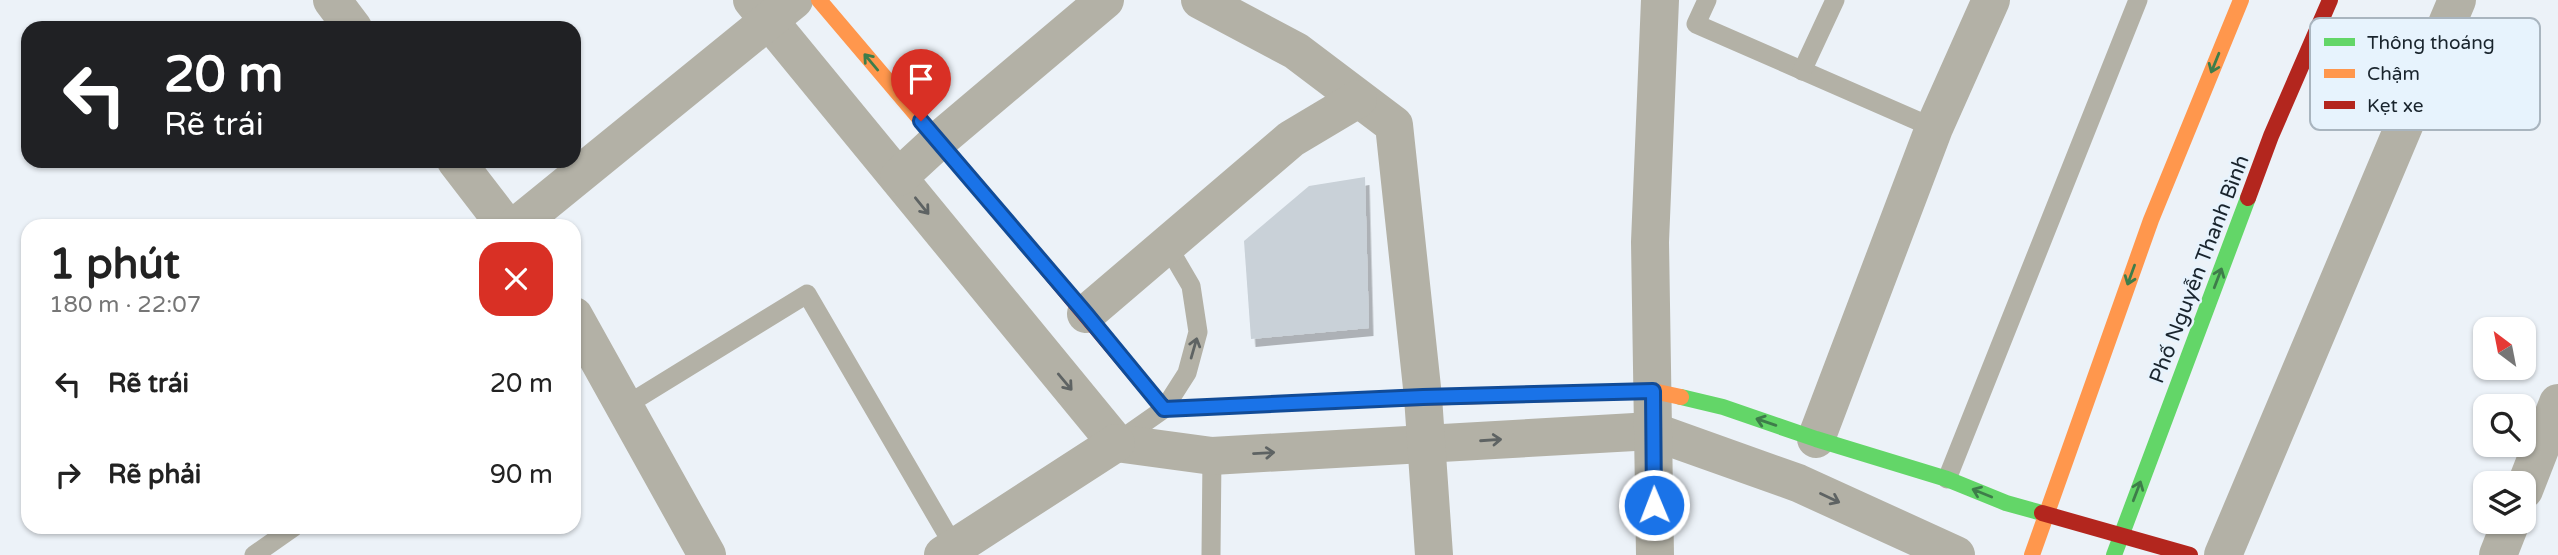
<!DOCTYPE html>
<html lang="vi">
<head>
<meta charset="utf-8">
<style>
  :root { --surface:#fff; --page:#f2f2f2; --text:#222; --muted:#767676 }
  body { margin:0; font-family:"Varela Round",sans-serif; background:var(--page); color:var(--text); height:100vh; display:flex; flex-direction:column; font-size:26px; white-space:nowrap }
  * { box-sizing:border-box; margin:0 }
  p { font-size:23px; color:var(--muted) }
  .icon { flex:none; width:38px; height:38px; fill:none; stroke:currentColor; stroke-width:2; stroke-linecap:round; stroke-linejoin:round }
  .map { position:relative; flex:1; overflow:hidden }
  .details { position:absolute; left:21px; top:219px; width:560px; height:315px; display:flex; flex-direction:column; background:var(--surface); border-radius:21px; box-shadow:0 2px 5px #0004 }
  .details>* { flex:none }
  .hud { position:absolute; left:21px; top:21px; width:560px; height:147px; border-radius:21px; box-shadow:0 2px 5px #0004; background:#202124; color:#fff; overflow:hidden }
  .needle { width:46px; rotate:328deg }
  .fabs { position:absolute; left:2473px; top:317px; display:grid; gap:14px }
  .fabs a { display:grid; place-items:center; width:63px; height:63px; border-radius:14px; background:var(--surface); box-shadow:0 2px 5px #0004; font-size:35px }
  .pin { position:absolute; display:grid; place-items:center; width:60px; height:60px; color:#fff; margin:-72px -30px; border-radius:50% 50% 50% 0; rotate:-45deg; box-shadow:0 0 7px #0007 }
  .pin .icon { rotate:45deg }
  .me { position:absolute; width:77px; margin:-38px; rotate:359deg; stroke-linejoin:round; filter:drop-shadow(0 0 5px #0008) }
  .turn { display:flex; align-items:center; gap:24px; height:147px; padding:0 28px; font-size:32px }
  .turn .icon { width:91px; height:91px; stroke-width:2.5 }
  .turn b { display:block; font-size:49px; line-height:60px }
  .round { display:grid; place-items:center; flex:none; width:74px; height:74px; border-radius:21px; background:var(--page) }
  .headline { display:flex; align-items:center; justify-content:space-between; height:119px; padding:0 28px }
  h1 { font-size:42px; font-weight:700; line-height:52px }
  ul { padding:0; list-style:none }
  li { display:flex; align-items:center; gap:21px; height:91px; padding:0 28px }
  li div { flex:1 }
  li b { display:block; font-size:26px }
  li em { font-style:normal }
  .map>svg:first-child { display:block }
</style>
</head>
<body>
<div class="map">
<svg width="2558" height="555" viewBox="0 0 2558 555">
  <defs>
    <filter id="shadow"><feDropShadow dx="4.5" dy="8" stdDeviation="0" flood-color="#0004"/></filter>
  </defs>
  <rect width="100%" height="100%" fill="#ecf2f8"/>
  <!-- building -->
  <path fill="#c9d1d8" filter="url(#shadow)" d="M 1365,177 L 1369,328 L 1251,339 L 1244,241 L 1309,186 Z"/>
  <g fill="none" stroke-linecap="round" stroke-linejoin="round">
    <!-- lane -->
    <g stroke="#b3b1a6" stroke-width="19">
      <path d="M 1707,0 L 1696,24 L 1934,128"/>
      <path d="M 1802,71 L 1835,0"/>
      <path d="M 625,406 L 807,294 L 955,548"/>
      <path d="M 1117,442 L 1164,409 L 1187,373 L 1198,332 L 1191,286 L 1167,245"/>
      <path d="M 1947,479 L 2138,0"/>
      <path d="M 254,555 L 294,527"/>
      <path d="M 1211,555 L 1212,456"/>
    </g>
    <!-- street -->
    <g stroke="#b3b1a6" stroke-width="38">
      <path d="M 332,0 L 353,28"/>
      <path d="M 752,0 L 1116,443 L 1212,456 L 1652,431 L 1798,483 L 1956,555"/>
      <path d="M 1200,0 L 1296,51 L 1394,125 L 1423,397 L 1434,555"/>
      <path d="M 456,161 L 506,226"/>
      <path d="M 899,177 L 938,141 L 1105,0"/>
      <path d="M 516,226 L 794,0"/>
      <path d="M 1086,314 L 1291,139 L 1358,99"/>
      <path d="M 574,316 L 707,555"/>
      <path d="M 1816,439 L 1934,128 L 1991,0"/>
      <path d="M 2524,490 L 2558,403"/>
      <path d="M 943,555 L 1116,443"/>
      <path d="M 1655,555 L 1650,242 L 1660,0"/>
      <path d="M 2223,555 L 2457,0"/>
      <path d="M 2498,555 L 2511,522"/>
    </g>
    <!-- fast -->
    <g stroke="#63d668" stroke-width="16">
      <path d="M 1681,397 L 1723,407 L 1816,439 L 1947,479 L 2006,503 L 2042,513"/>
      <path d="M 2114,555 L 2248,198"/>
    </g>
    <!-- slow -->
    <g stroke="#ff974d" stroke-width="16">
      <path d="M 819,0 L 999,212"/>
      <path d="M 1354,400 L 1653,391 L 1681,397"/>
      <path d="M 2032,555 L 2151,220 L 2241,0"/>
    </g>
    <!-- jam -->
    <g stroke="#b3261e" stroke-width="16">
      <path d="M 2248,198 L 2271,136 L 2330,0"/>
      <path d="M 999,212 L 1164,409 L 1354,400"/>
      <path d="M 2042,513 L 2190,555"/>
    </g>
  </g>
  <!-- one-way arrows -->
  <defs><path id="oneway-shaft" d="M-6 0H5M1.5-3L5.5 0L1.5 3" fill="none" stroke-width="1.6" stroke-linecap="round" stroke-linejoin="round" transform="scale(1.75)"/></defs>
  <g stroke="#3e7d4a">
    <use href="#oneway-shaft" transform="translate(871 62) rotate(-130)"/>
    <use href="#oneway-shaft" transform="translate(2215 63) rotate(112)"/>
    <use href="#oneway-shaft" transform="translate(2131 275) rotate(110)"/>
    <use href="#oneway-shaft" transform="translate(2218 278) rotate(-69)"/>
    <use href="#oneway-shaft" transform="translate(1766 422) rotate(-161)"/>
    <use href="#oneway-shaft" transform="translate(2137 491) rotate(-69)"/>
    <use href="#oneway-shaft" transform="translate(1982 493) rotate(-158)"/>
  </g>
  <g stroke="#5e6363">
    <use href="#oneway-shaft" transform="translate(922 206) rotate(51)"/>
    <use href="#oneway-shaft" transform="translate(1194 348) rotate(-74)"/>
    <use href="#oneway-shaft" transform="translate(1065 382) rotate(50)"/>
    <use href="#oneway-shaft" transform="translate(1491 440) rotate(-4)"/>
    <use href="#oneway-shaft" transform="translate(1264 453) rotate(-3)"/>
    <use href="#oneway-shaft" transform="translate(1830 498) rotate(25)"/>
  </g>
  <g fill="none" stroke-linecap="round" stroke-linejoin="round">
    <defs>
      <path id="route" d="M 921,121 L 1086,314 L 1164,409 L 1423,397 L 1653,391 L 1654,505"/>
    </defs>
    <!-- route casing -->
    <use href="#route" stroke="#114b97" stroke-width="18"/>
    <!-- route -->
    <use href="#route" stroke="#1a73e8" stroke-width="12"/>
  </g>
  <g text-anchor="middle" stroke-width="5" stroke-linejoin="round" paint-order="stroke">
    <!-- street labels -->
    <g font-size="21" fill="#19242d" stroke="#e7f3fd">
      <text transform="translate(2199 269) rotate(-69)" y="7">Phố Nguyễn Thanh Bình</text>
    </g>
  </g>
  <!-- legend -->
  <rect x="2310" y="18" width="230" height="112" rx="10" fill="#e7f3fd" stroke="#a9b5bf" stroke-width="2"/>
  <rect x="2324" y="38" width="31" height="8" fill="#63d668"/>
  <rect x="2324" y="69" width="31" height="9" fill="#ff974d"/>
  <rect x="2324" y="101" width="31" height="8" fill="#b3261e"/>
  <g font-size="19" fill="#19242d">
    <text x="2367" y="49">Thông thoáng</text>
    <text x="2367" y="80">Chậm</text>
    <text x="2367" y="112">Kẹt xe</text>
  </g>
</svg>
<div class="fabs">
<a><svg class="needle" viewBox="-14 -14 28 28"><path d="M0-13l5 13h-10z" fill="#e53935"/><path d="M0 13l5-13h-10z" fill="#767676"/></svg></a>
<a><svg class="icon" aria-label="search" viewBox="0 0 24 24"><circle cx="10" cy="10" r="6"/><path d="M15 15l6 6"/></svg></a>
<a><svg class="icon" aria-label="layers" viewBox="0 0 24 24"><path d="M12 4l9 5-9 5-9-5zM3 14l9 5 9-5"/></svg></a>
</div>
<div class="pin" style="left:921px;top:121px;background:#d93025"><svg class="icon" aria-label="arrive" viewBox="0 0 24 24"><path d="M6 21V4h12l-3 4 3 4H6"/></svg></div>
<svg class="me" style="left:1654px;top:505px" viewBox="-20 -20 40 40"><circle r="17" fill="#1a73e8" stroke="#fff" stroke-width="3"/><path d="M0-11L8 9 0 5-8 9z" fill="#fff"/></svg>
<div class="hud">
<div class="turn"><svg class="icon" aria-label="left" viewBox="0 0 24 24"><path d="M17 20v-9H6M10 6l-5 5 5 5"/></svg><div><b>20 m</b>Rẽ trái</div></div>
</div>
<section class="details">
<div class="headline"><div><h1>1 phút</h1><p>180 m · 22:07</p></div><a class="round" style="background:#d93025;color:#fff"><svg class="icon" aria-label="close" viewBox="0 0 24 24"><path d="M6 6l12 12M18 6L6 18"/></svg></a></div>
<ul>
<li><svg class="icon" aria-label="left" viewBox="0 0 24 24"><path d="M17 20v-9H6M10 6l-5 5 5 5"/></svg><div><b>Rẽ trái</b></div><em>20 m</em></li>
<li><svg class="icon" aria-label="right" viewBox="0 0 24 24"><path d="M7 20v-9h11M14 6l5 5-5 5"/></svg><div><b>Rẽ phải</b></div><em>90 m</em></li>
</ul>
</section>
</div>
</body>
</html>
